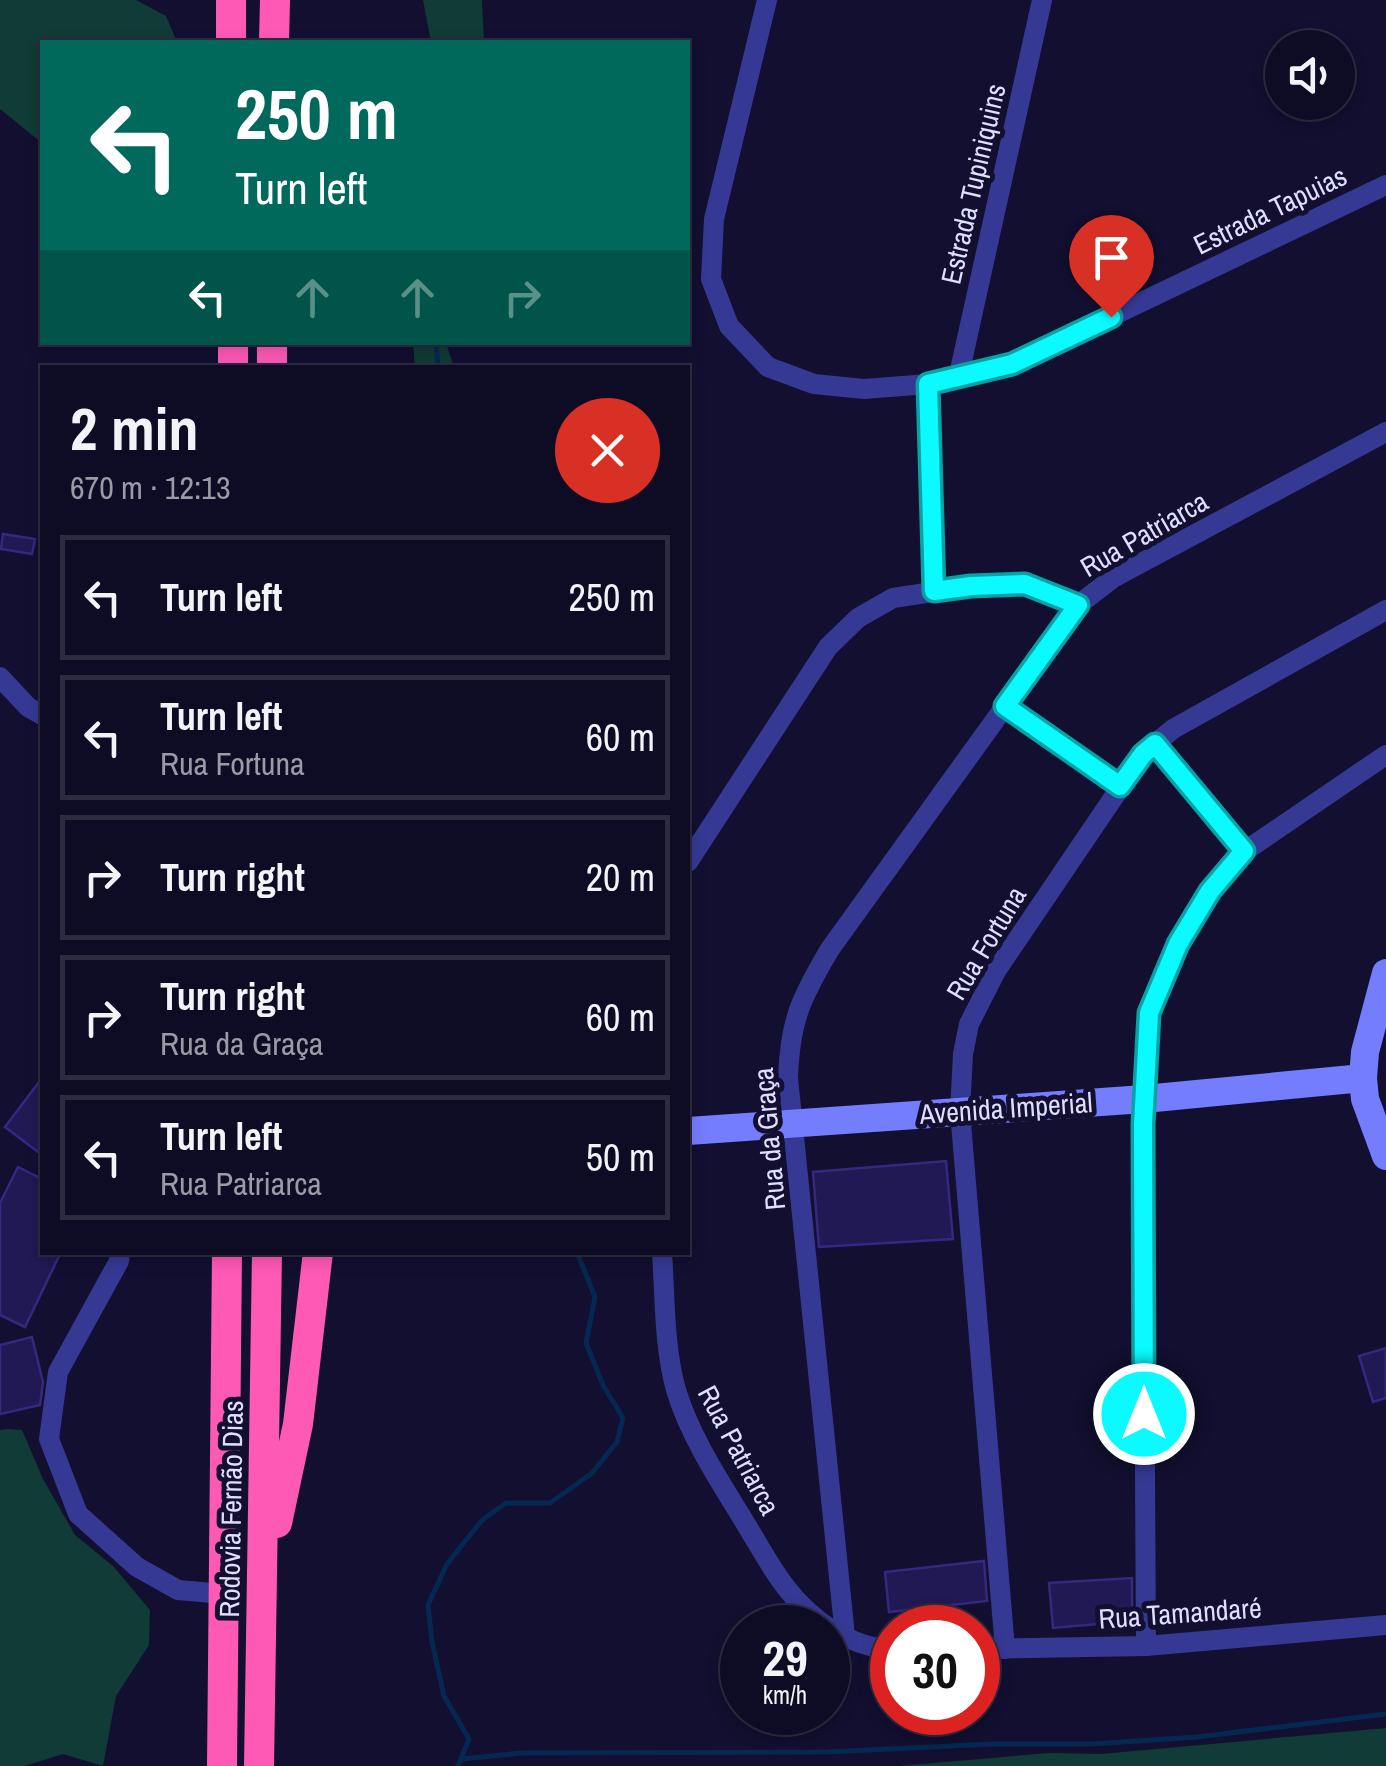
<!DOCTYPE html>
<html lang="en">
<head>
<meta charset="utf-8">
<style>
  :root { --surface:#0e0b24; --page:#17142c; --text:#f1f3f6; --muted:#9b9ba6; --line:#2e2b41 }
  body { margin:0; font-family:"Archivo Narrow",sans-serif; background:var(--page); color:var(--text); height:100vh; display:flex; flex-direction:column; font-size:38px; white-space:nowrap }
  * { box-sizing:border-box; margin:0 }
  p { font-size:32px; color:var(--muted) }
  .icon { flex:none; width:55px; height:55px; fill:none; stroke:currentColor; stroke-width:2; stroke-linecap:round; stroke-linejoin:round }
  .map { position:relative; flex:1; overflow:hidden }
  .panel { position:absolute; left:40px; top:365px; width:650px; height:890px; display:flex; flex-direction:column; background:var(--surface); border-radius:0px; box-shadow:0 5px 15px #0003,0 0 0 2px var(--line) }
  .panel>* { flex:none }
  .guide { position:absolute; left:40px; top:40px; width:650px; height:305px; border-radius:0px; box-shadow:0 5px 15px #0003,0 0 0 2px var(--line); background:#00695c; color:#fff; overflow:hidden }
  .controls { position:absolute; left:1265px; top:30px; display:grid; gap:20px }
  .controls a { display:grid; place-items:center; width:90px; height:90px; border-radius:50%; background:var(--surface); box-shadow:0 5px 15px #0003,0 0 0 2px var(--line); font-size:50px }
  .speed { position:absolute; left:720px; top:1605px; display:flex; gap:20px; font-size:50px; font-weight:700; text-align:center }
  .speed>* { display:grid; place-content:center; width:130px; height:130px; border-radius:50%; background:var(--surface); box-shadow:0 5px 15px #0003,0 0 0 2px var(--line); line-height:1 }
  .speed small { font-size:25px; font-weight:400 }
  .speed .limit { border:15px solid #d22; background:#fff; color:#111 }
  .pin { position:absolute; display:grid; place-items:center; width:85px; height:85px; color:#fff; margin:-102px -42px; border-radius:50% 50% 50% 0; rotate:-45deg; box-shadow:0 0 10px #0007 }
  .pin .icon { rotate:45deg }
  .me { position:absolute; width:110px; margin:-55px; rotate:0deg; stroke-linejoin:round; filter:drop-shadow(0 0 8px #0008) }
  .turn { display:flex; align-items:center; gap:35px; height:210px; padding:0 30px; font-size:45px }
  .turn .icon { width:130px; height:130px; stroke-width:2.5 }
  .turn b { display:block; font-size:70px; line-height:85px }
  .lanes { display:flex; align-items:center; height:95px; padding:0 30px; background:#0003; justify-content:center; gap:50px; direction:ltr }
  .lanes .off { opacity:.35 }
  .round { display:grid; place-items:center; flex:none; width:105px; height:105px; border-radius:52px; background:var(--page) }
  .overview { display:flex; align-items:center; justify-content:space-between; height:170px; padding:0 30px }
  h1 { font-size:60px; font-weight:700; line-height:75px }
  ul { padding:0; list-style:none }
  li { display:flex; align-items:center; gap:30px; height:125px; margin:0 20px 15px; padding:0 10px; border:5px solid var(--line); border-radius:0px }
  li div { flex:1 }
  li b { display:block; font-size:38px }
  li em { font-style:normal }
  .map>svg:first-child { display:block }
</style>
</head>
<body>
<div class="map">
<svg width="1386" height="1766" viewBox="0 0 1386 1766">
  <rect width="100%" height="100%" fill="#120f30"/>
  <!-- green -->
  <g fill="#113b36">
    <path d="M 0,0 L 136,0 L 166,16 L 177,42 L 42,42 L 42,143 L 0,109 Z"/>
    <path d="M 423,0 L 482,0 L 484,42 L 431,42 Z"/>
    <path d="M 413,343 L 446,343 L 454,367 L 415,367 Z"/>
    <path d="M 7,1429 L 22,1430 L 43,1479 L 75,1535 L 113,1566 L 150,1610 L 149,1645 L 116,1696 L 103,1766 L 63,1754 L 25,1766 L 0,1766 L 0,1430 Z"/>
    <path d="M 1386,1728 L 1386,1766 L 898,1766 L 1049,1753 L 1101,1754 Z"/>
  </g>
  <g fill="none" stroke-linecap="round" stroke-linejoin="round">
    <!-- stream -->
    <g stroke="#052853" stroke-width="5">
      <path d="M 436,342 L 438,368"/>
      <path d="M 461,1759 L 522,1753 L 827,1752 L 993,1744 L 1092,1744 L 1197,1737 L 1386,1714"/>
      <path d="M 458,1766 L 469,1739 L 444,1696 L 432,1642 L 428,1605 L 447,1564 L 482,1520 L 506,1503 L 550,1503 L 592,1473 L 617,1442 L 623,1418 L 603,1385 L 586,1343 L 595,1297 L 577,1252"/>
    </g>
  </g>
  <!-- building -->
  <g fill="#201953" stroke="#332982" stroke-width="2.5">
    <path d="M 3,534 L 35,539 L 32,554 L 1,549 Z"/>
    <path d="M 42,1078 L 42,1155 L 5,1127 Z"/>
    <path d="M 946,1161 L 953,1239 L 819,1247 L 813,1172 Z"/>
    <path d="M 18,1167 L 42,1179 L 42,1252 L 61,1252 L 25,1327 L 0,1315 L 0,1203 Z"/>
    <path d="M 32,1337 L 43,1382 L 40,1405 L 0,1414 L 0,1345 Z"/>
    <path d="M 1386,1348 L 1386,1398 L 1373,1402 L 1359,1356 Z"/>
    <path d="M 984,1561 L 987,1601 L 889,1612 L 885,1572 Z"/>
    <path d="M 1132,1578 L 1132,1621 L 1053,1628 L 1049,1583 Z"/>
  </g>
  <g fill="none" stroke-linecap="round" stroke-linejoin="round">
    <!-- lane -->
    <g stroke="#353994" stroke-width="10">
      <path d="M 1005,706 L 1120,787"/>
      <path d="M 1156,744 L 1245,851"/>
    </g>
    <!-- street -->
    <g stroke="#353994" stroke-width="20">
      <path d="M 767,0 L 714,219 L 711,279 L 729,326 L 768,367 L 814,384 L 864,389 L 928,384 L 1012,364 L 1386,185"/>
      <path d="M 958,379 L 1042,0"/>
      <path d="M 928,384 L 934,591"/>
      <path d="M 0,677 L 28,707 L 42,715"/>
      <path d="M 688,862 L 828,647 L 858,618 L 893,598 L 971,586 L 1025,583 L 1078,605 L 1113,578 L 1386,432"/>
      <path d="M 120,1252 L 119,1261 L 58,1372 L 49,1439 L 78,1514 L 137,1567 L 178,1590 L 224,1594"/>
      <path d="M 662,1252 C 665,1297 664,1347 676,1390 C 691,1439 721,1483 747,1526 C 766,1557 782,1589 810,1613 C 831,1633 864,1649 892,1649"/>
      <path d="M 845,1636 L 788,1078 C 790,1020 801,998 830,949 L 1078,605"/>
      <path d="M 1146,1646 L 1143,1124 L 1149,1013 L 1178,944 L 1209,891 L 1245,851 L 1386,755"/>
      <path d="M 978,1649 L 1146,1646 L 1386,1625"/>
      <path d="M 1005,1649 L 960,1111 L 963,1054 L 969,1024 L 996,971 L 1143,754 L 1173,729 L 1386,610"/>
    </g>
    <!-- secondary -->
    <g stroke="#757dff" stroke-width="28">
      <path d="M 1363,1078 L 1365,1052 L 1386,973"/>
      <path d="M 688,1131 L 1144,1099 L 1363,1078 L 1365,1099 L 1386,1156"/>
    </g>
    <!-- highway -->
    <g stroke="#ff59b6" stroke-width="30">
      <path d="M 231,0 L 231,42"/>
      <path d="M 274,42 L 275,0"/>
      <path d="M 233,342 L 233,368"/>
      <path d="M 272,368 L 272,342"/>
      <path d="M 277,1523 L 298,1424 L 318,1252"/>
      <path d="M 222,1766 L 227,1252"/>
      <path d="M 259,1766 L 267,1252"/>
    </g>
  </g>
  <g fill="none" stroke-linecap="round" stroke-linejoin="round">
    <defs>
      <path id="route" d="M 1111,317 L 1012,364 L 928,384 L 934,591 L 971,586 L 1025,584 L 1078,605 L 1005,706 L 1120,786 L 1143,754 L 1155,744 L 1244,851 L 1210,891 L 1178,944 L 1149,1013 L 1143,1124 L 1144,1414"/>
    </defs>
    <!-- route casing -->
    <use href="#route" stroke="#06a2a6" stroke-width="25"/>
    <!-- route -->
    <use href="#route" stroke="#0afaff" stroke-width="18"/>
  </g>
  <g text-anchor="middle" stroke-width="10" stroke-linejoin="round" paint-order="stroke">
    <!-- street labels -->
    <g font-size="28" fill="#dfdeff" stroke="#120f30">
      <text transform="translate(973 184) rotate(-77)" y="10">Estrada Tupiniquins</text>
      <text transform="translate(1270 210) rotate(-26)" y="10">Estrada Tapuias</text>
      <text transform="translate(1144 534) rotate(-30)" y="10">Rua Patriarca</text>
      <text transform="translate(986 943) rotate(-59)" y="10">Rua Fortuna</text>
      <text transform="translate(1006 1108) rotate(-4)" y="10">Avenida Imperial</text>
      <text transform="translate(769 1139) rotate(-95)" y="10">Rua da Graça</text>
      <text transform="translate(739 1450) rotate(62)" y="10">Rua Patriarca</text>
      <text transform="translate(231 1509) rotate(-89)" y="10">Rodovia Fernão Dias</text>
      <text transform="translate(1180 1613) rotate(-4)" y="10">Rua Tamandaré</text>
    </g>
  </g>
</svg>
<div class="controls">
<a><svg class="icon" aria-label="sound" viewBox="0 0 24 24"><path d="M4 9h4l5-4v14l-5-4H4zM17 9q2 3 0 6"/></svg></a>
</div>
<div class="speed"><div>29<small>km/h</small></div><div class="limit">30</div></div>
<div class="pin" style="left:1111px;top:317px;background:#d93025"><svg class="icon" aria-label="arrive" viewBox="0 0 24 24"><path d="M6 21V4h12l-3 4 3 4H6"/></svg></div>
<svg class="me" style="left:1144px;top:1414px" viewBox="-20 -20 40 40"><circle r="17" fill="#0afaff" stroke="#fff" stroke-width="3"/><path d="M0-11L8 9 0 5-8 9z" fill="#fff"/></svg>
<div class="guide">
<div class="turn"><svg class="icon" aria-label="left" viewBox="0 0 24 24"><path d="M17 20v-9H6M10 6l-5 5 5 5"/></svg><div><b>250 m</b>Turn left</div></div>
<div class="lanes"><svg class="icon" aria-label="left" viewBox="0 0 24 24"><path d="M17 20v-9H6M10 6l-5 5 5 5"/></svg><svg class="icon off" aria-label="ahead" viewBox="0 0 24 24"><path d="M12 20V5M6 11l6-6 6 6"/></svg><svg class="icon off" aria-label="ahead" viewBox="0 0 24 24"><path d="M12 20V5M6 11l6-6 6 6"/></svg><svg class="icon off" aria-label="right" viewBox="0 0 24 24"><path d="M7 20v-9h11M14 6l5 5-5 5"/></svg></div>
</div>
<section class="panel">
<div class="overview"><div><h1>2 min</h1><p>670 m · 12:13</p></div><a class="round" style="background:#d93025;color:#fff"><svg class="icon" aria-label="close" viewBox="0 0 24 24"><path d="M6 6l12 12M18 6L6 18"/></svg></a></div>
<ul>
<li><svg class="icon" aria-label="left" viewBox="0 0 24 24"><path d="M17 20v-9H6M10 6l-5 5 5 5"/></svg><div><b>Turn left</b></div><em>250 m</em></li>
<li><svg class="icon" aria-label="left" viewBox="0 0 24 24"><path d="M17 20v-9H6M10 6l-5 5 5 5"/></svg><div><b>Turn left</b><p>Rua Fortuna</p></div><em>60 m</em></li>
<li><svg class="icon" aria-label="right" viewBox="0 0 24 24"><path d="M7 20v-9h11M14 6l5 5-5 5"/></svg><div><b>Turn right</b></div><em>20 m</em></li>
<li><svg class="icon" aria-label="right" viewBox="0 0 24 24"><path d="M7 20v-9h11M14 6l5 5-5 5"/></svg><div><b>Turn right</b><p>Rua da Graça</p></div><em>60 m</em></li>
<li><svg class="icon" aria-label="left" viewBox="0 0 24 24"><path d="M17 20v-9H6M10 6l-5 5 5 5"/></svg><div><b>Turn left</b><p>Rua Patriarca</p></div><em>50 m</em></li>
</ul>
</section>
</div>
</body>
</html>
